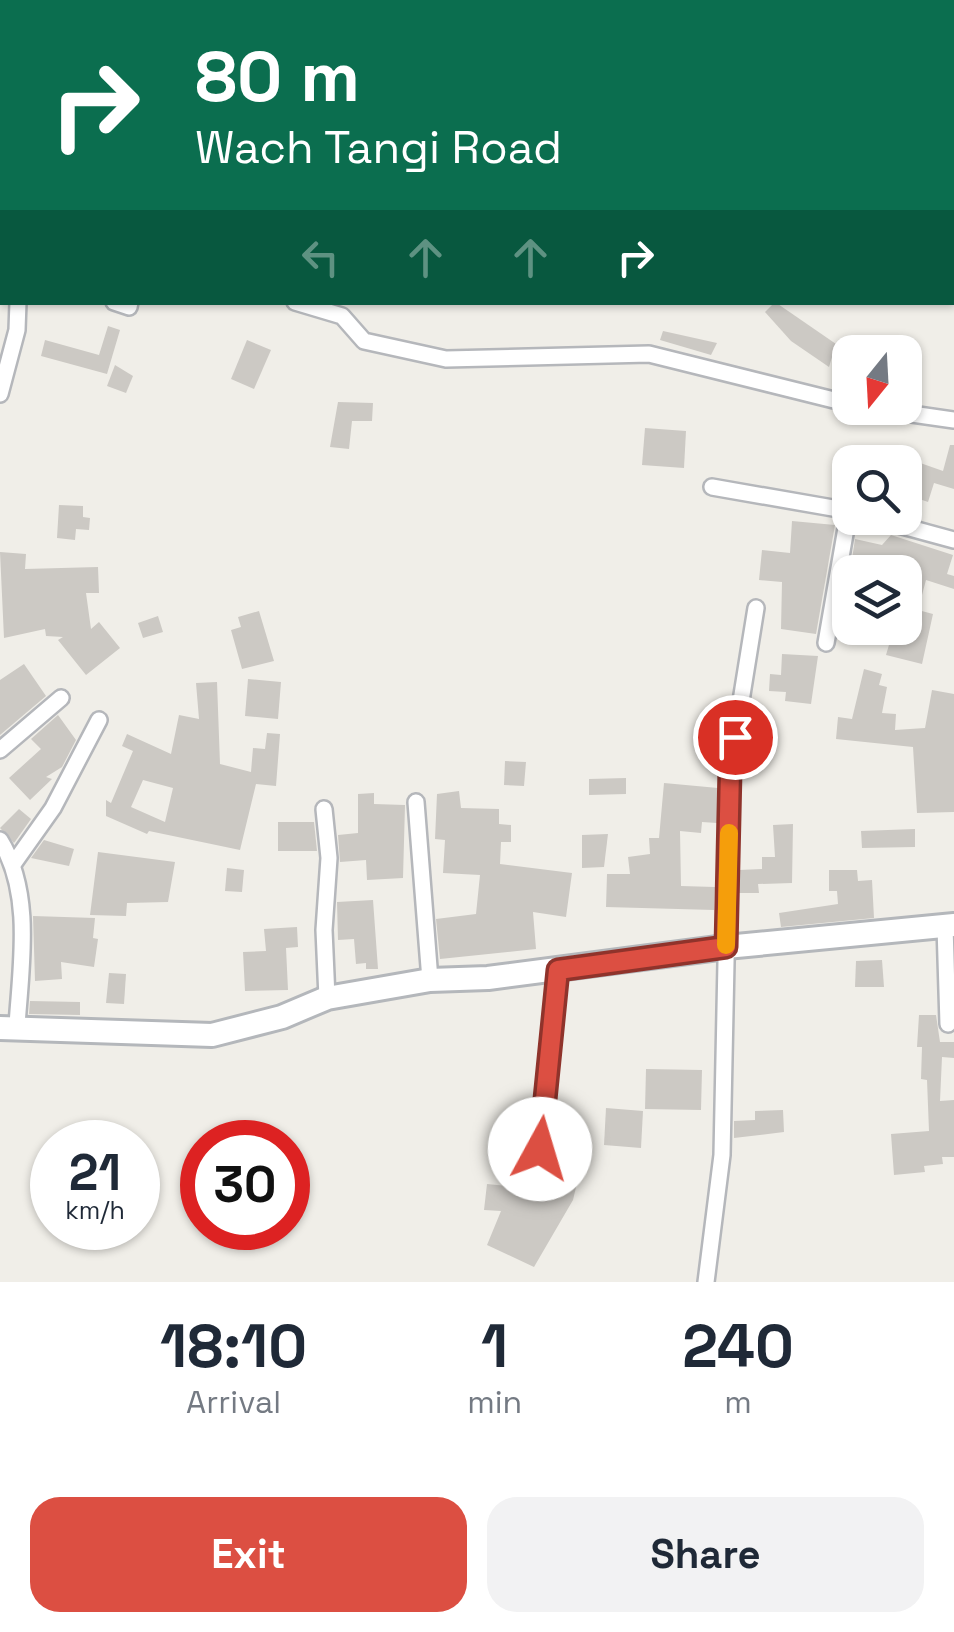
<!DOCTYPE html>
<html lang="en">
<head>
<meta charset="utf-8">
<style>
  :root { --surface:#fff; --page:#f2f2f3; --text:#1f2937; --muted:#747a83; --accent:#dc4f42 }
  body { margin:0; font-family:"Space Grotesk",sans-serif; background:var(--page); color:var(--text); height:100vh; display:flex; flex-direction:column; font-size:38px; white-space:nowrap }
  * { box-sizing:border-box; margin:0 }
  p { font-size:32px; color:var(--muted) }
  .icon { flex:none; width:55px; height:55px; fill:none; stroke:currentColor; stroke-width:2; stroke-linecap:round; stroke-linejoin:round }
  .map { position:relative; height:1282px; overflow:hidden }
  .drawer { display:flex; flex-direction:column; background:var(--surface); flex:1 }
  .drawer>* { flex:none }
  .guide { position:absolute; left:0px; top:0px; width:955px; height:305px; box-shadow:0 2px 8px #0004; background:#0b6e4f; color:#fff; overflow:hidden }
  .needle { width:65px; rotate:198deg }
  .tools { position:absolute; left:832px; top:335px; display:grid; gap:20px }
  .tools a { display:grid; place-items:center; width:90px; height:90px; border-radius:20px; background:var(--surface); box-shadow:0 2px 8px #0004; font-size:50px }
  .speed { position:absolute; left:30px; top:1120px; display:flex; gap:20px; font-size:50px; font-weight:700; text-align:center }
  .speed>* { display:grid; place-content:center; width:130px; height:130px; border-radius:50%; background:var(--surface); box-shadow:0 2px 8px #0004; line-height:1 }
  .speed small { font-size:25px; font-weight:400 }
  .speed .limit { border:15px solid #d22; background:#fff; color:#111 }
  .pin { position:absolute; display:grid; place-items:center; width:85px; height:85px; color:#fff; margin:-42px; border:5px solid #fff; border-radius:50%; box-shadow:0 2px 10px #0007 }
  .me { position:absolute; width:110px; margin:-55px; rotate:6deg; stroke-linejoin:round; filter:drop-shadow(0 0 8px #0008) }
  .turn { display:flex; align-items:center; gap:35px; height:210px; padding:0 30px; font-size:45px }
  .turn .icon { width:130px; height:130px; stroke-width:2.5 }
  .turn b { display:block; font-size:70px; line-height:85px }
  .lanes { display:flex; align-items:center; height:95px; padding:0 30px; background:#0003; justify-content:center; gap:50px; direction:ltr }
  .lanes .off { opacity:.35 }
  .eta { display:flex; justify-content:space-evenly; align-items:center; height:170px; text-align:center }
  .eta b { font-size:60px; font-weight:700; line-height:70px }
  .cta { display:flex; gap:20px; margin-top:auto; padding:20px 30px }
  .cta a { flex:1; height:115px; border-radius:30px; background:var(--accent); color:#fff; font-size:40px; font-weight:700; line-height:115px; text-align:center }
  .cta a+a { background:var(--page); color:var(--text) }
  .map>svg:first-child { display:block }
</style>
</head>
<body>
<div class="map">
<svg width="954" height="1282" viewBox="0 0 954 1282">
  <rect width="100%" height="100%" fill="#f0eee8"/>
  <!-- building -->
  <g fill="#ccc9c4" fill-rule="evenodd">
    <path d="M 775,302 L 836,344 L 829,367 L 791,341 L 765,312 Z"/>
    <path d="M 108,326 L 120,330 L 107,374 L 41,356 L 45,340 L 99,355 Z"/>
    <path d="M 663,331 L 717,343 L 711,355 L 660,340 Z"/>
    <path d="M 247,340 L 271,350 L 254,389 L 231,379 Z"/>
    <path d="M 115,365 L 133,376 L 126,393 L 107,386 Z"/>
    <path d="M 338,402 L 373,403 L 372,421 L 352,421 L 349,449 L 330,447 Z"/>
    <path d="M 645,428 L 686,431 L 684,468 L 642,465 Z"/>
    <path d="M 950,445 L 954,445 L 954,489 L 934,483 L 928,502 L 905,494 L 909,459 L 943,471 Z"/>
    <path d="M 59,505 L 83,506 L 83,517 L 90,518 L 89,530 L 76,529 L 75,540 L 57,538 Z"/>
    <path d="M 792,521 L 835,525 L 816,634 L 781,629 L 782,582 L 759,580 L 762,550 L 790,553 Z"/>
    <path d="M 891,535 L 953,555 L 947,574 L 954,576 L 954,589 L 926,580 L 918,610 L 933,614 L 922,664 L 886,655 L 894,628 L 905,628 L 905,572 L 852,559 L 855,539 L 882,545 Z"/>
    <path d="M 0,552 L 26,554 L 25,569 L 98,567 L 99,593 L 86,593 L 91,629 L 99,622 L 120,648 L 86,675 L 58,640 L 63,637 L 46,636 L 45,629 L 4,638 Z"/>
    <path d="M 259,611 L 274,661 L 242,669 L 231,630 L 241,627 L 238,617 Z"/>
    <path d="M 158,616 L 163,632 L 143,638 L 138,623 Z"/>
    <path d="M 782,654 L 818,656 L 811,704 L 785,701 L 786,692 L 769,691 L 770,674 L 781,675 Z"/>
    <path d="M 24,664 L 46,696 L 0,735 L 0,680 Z"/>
    <path d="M 864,669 L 882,674 L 879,685 L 887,687 L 882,713 L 896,714 L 895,730 L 925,728 L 932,690 L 954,694 L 954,812 L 917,813 L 913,747 L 836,739 L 838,717 L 852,719 Z"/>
    <path d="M 248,679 L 281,682 L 278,719 L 245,716 Z"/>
    <path d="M 217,682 L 220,764 L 251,772 L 253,748 L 265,749 L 267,733 L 280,734 L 276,786 L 256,784 L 240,850 L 149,831 L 147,834 L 106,816 L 106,800 L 111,803 L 133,751 L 122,746 L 127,734 L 171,754 L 179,715 L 199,719 L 196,683 ZM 143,780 L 173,788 L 165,822 L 131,807 Z"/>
    <path d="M 58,715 L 76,740 L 62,767 L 46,777 L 52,779 L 30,800 L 9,778 L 41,749 L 31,739 Z"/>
    <path d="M 505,761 L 526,762 L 524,786 L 504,785 Z"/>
    <path d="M 626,778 L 626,794 L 589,795 L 589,779 Z"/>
    <path d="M 664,783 L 718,788 L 717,823 L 702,822 L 701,833 L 680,831 L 681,886 L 715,887 L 714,910 L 606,907 L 607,874 L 630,874 L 628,857 L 650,854 L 649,838 L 659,838 Z"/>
    <path d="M 459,791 L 461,808 L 499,809 L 499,824 L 511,825 L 511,842 L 501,842 L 500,864 L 572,873 L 566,917 L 533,912 L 536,949 L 440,959 L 436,919 L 476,914 L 480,875 L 443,873 L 445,840 L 435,839 L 437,794 Z"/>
    <path d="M 374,793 L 374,804 L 405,805 L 403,878 L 367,880 L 366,860 L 340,862 L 338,835 L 358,833 L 358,794 Z"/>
    <path d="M 19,809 L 31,819 L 14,843 L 0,828 Z"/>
    <path d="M 278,822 L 314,822 L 317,851 L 278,851 Z"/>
    <path d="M 793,824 L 792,883 L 758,884 L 759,893 L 739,893 L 739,870 L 762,869 L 762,857 L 775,857 L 773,825 Z"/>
    <path d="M 915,829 L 915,847 L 862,848 L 861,831 Z"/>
    <path d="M 608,834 L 604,867 L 582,868 L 582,835 Z"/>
    <path d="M 44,840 L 74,849 L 69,866 L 31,858 Z"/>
    <path d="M 98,852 L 175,862 L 168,902 L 127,903 L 126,916 L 90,915 Z"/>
    <path d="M 227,868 L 244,870 L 242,892 L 225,891 Z"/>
    <path d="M 829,870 L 857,870 L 858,881 L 872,880 L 874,918 L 781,927 L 779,913 L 838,904 L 837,891 L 829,891 Z"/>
    <path d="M 373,900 L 378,969 L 366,969 L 366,963 L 356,964 L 354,939 L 338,940 L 337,902 Z"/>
    <path d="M 33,916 L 95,918 L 93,938 L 98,939 L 94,967 L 61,962 L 62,979 L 35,981 Z"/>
    <path d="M 297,927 L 298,947 L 286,948 L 288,990 L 245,991 L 243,952 L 266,951 L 264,929 Z"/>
    <path d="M 882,960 L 884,987 L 855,987 L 856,961 Z"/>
    <path d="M 109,973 L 126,974 L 124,1004 L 106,1003 Z"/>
    <path d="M 30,1001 L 80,1002 L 80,1015 L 29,1014 Z"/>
    <path d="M 919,1015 L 936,1015 L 940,1042 L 954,1042 L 954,1058 L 942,1057 L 940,1101 L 954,1100 L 954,1157 L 942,1157 L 943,1164 L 924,1166 L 925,1172 L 894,1175 L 891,1134 L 929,1131 L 927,1080 L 921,1079 L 922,1047 L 917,1047 Z"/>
    <path d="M 646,1069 L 702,1070 L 701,1110 L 645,1109 Z"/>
    <path d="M 606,1108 L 643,1111 L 641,1148 L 604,1145 Z"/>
    <path d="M 783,1110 L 784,1132 L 734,1138 L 734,1121 L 755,1120 L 755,1111 Z"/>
    <path d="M 510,1151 L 581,1166 L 573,1200 L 534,1267 L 487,1245 L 501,1211 L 484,1210 L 487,1184 L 507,1186 Z"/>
  </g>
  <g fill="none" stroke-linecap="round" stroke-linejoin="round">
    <defs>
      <g id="minor">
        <path d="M 34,0 L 40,2"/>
        <path d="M 105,2 L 106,0"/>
        <path d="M 0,269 L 2,270"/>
        <path d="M 114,302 L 129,307 L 130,302"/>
        <path d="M 295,302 L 342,316 L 364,341 L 446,359 L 649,354 L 850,404"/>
        <path d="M 0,394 L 17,330 L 18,302"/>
        <path d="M 870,408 L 954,420"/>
        <path d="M 712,487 L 850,511"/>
        <path d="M 873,518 L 954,540"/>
        <path d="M 826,643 L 849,511"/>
        <path d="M 0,750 L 61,698"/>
        <path d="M 416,802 L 430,980"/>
        <path d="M 324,809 L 329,858 L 324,930 L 327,998"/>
        <path d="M 0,840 C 33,893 21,965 17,1025"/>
        <path d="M 14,863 L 53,808 L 99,720"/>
        <path d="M 945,926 L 948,1024"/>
        <path d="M 540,1149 L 559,970"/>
        <path d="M 706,1282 L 722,1155 L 730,769 L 756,608"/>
      </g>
      <path id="secondary" d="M 0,1028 L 212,1035 L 282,1017 L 327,998 L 430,980 L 488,978 L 726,947 L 954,925"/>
    </defs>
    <!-- minor casing -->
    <use href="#minor" stroke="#b5b7bb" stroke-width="20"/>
    <!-- secondary casing -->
    <use href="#secondary" stroke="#b4b7bb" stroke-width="28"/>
    <!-- minor -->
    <use href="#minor" stroke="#fff" stroke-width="15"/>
    <!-- secondary -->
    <use href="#secondary" stroke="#fff" stroke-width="22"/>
  </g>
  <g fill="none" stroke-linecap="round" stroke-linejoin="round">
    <defs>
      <path id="route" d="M 540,1149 L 558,970 L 726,947 L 730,770 L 735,737"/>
    </defs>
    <!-- route casing -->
    <use href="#route" stroke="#8f332b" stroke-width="25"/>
    <!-- route -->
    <use href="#route" stroke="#dc4f42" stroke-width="18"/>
    <!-- slow -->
    <path stroke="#f59e0b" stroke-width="18" d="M 726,945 L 729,833"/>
  </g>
</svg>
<div class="tools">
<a><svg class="needle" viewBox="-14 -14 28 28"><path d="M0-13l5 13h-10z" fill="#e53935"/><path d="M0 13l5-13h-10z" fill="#747a83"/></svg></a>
<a><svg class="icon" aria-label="search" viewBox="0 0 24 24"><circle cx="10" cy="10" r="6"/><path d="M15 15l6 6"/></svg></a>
<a><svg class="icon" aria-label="layers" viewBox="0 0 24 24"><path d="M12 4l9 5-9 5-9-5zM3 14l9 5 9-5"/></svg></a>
</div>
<div class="speed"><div>21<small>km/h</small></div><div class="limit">30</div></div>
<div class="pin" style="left:735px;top:737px;background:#d93025"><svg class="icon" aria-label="arrive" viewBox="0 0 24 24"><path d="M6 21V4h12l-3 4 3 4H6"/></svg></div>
<svg class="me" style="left:540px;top:1149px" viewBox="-20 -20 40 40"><circle r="19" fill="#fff"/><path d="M0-13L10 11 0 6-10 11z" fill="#dc4f42"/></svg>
<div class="guide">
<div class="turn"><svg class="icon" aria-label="right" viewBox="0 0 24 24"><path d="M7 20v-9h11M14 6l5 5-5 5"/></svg><div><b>80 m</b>Wach Tangi Road</div></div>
<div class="lanes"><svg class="icon off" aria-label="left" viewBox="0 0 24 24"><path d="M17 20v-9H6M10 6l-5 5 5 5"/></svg><svg class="icon off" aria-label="ahead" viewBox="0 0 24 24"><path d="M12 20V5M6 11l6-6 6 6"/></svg><svg class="icon off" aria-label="ahead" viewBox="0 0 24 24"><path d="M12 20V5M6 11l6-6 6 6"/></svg><svg class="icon" aria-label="right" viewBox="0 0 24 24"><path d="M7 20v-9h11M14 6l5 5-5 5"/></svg></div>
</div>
</div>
<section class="drawer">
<div class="eta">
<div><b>18:10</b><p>Arrival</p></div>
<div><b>1</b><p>min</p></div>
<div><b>240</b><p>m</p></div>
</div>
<div class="cta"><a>Exit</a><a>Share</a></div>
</section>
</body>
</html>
